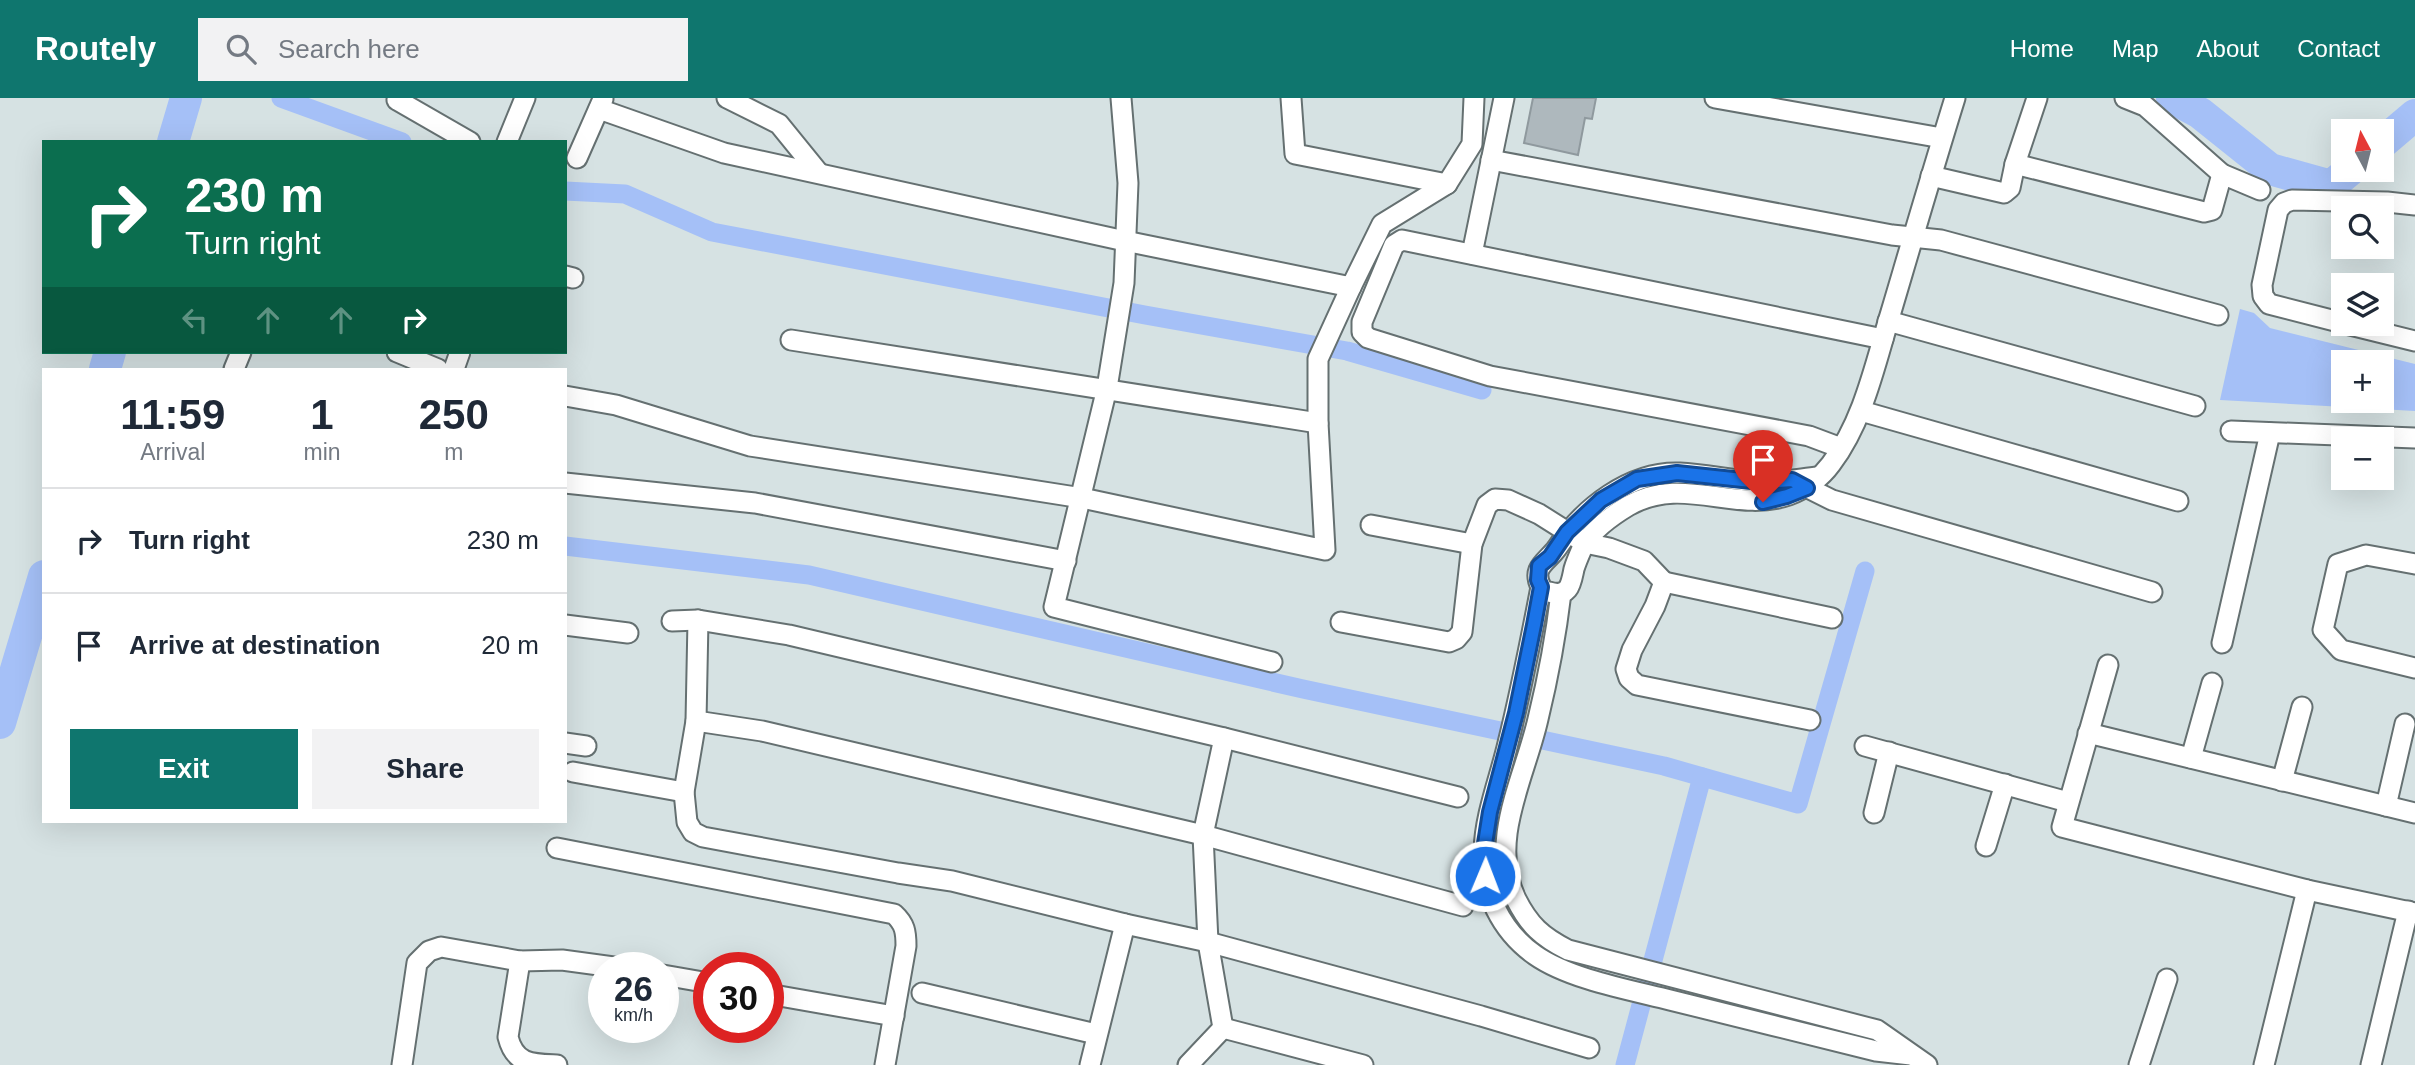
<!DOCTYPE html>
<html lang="en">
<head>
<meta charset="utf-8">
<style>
  :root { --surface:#fff; --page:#f2f2f3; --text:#1f2937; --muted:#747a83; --line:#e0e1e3; --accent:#0f766e }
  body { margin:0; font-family:Helvetica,sans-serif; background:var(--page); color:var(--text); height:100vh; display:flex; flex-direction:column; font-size:26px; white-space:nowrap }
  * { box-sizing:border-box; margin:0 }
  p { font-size:23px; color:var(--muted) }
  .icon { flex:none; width:38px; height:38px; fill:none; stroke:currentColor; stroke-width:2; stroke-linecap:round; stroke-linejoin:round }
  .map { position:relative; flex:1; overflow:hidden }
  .panel { position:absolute; left:42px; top:270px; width:525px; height:455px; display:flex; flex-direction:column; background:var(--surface); border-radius:0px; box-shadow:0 7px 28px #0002 }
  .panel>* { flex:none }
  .banner { position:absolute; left:42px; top:42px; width:525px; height:214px; border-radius:0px; box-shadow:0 7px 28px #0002; background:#0b6e4f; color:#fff; overflow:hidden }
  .needle { width:46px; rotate:353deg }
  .buttons { position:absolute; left:2331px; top:21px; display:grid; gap:14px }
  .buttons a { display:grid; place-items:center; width:63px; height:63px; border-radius:0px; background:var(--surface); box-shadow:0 7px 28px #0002; font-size:35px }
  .speed { position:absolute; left:588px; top:854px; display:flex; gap:14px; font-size:35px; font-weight:700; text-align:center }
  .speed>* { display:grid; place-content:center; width:91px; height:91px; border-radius:50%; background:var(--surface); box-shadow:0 7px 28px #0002; line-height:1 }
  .speed small { font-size:18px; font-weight:400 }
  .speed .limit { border:10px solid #d22; background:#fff; color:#111 }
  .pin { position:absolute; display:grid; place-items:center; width:60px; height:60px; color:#fff; margin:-72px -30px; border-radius:50% 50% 50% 0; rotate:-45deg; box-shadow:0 0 7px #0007 }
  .pin .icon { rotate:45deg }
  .me { position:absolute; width:77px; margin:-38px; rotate:1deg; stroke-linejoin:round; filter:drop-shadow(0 0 5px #0008) }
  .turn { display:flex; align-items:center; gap:24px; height:147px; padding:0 28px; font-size:32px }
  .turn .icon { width:91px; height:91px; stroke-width:2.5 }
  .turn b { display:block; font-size:49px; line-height:60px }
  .lanes { display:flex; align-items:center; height:66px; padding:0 28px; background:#0003; justify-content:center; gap:35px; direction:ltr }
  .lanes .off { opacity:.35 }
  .eta { display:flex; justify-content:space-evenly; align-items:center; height:119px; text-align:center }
  .eta b { font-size:42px; font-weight:700; line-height:49px }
  .action { display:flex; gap:14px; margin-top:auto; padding:14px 28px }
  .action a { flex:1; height:80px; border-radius:0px; background:var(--accent); color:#fff; font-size:28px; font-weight:700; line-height:80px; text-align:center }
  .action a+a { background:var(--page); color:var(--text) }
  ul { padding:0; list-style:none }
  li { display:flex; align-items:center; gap:21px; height:105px; padding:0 28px; border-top:2px solid var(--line) }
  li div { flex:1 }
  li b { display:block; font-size:26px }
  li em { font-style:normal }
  header { display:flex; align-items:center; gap:42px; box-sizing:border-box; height:98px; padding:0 35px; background:var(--accent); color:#fff }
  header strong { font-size:33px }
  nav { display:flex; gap:38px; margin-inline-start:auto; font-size:24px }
  .search { width:490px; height:63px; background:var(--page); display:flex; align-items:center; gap:18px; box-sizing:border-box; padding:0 24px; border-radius:0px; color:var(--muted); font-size:26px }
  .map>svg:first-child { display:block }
</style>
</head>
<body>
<header>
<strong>Routely</strong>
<div class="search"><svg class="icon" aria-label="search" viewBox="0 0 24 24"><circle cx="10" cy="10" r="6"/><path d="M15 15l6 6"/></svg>Search here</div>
<nav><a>Home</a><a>Map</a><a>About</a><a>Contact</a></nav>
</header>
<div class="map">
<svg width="2415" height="967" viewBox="0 0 2415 967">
  <rect width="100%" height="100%" fill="#d6e2e3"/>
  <!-- water -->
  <path fill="#a5c0f7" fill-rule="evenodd" d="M 2240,211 L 2254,215 L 2270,230 L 2415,266 L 2415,313 L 2220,302 ZM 2343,264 L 2382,264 L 2382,303 L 2343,303 Z"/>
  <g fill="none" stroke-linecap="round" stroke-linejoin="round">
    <!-- canal -->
    <g stroke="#a5c0f7" stroke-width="19">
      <path d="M 281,0 L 402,44"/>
      <path d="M 565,93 L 625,96 L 712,134 L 1145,217 L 1347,253 L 1482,292"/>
      <path d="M 565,448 L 809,477 L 1303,591 L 1664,668 L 1798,706 L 1865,473"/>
      <path d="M 1625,967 L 1702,679"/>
    </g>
    <!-- river -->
    <g stroke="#a5c0f7" stroke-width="32">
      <path d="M 2172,0 L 2200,15 L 2270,71 L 2331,88 L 2350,72"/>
      <path d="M 173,44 L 186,0"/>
      <path d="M 2382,45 L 2415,17"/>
      <path d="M 105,271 L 110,254"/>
      <path d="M 0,625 L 44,478"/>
    </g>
  </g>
  <!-- building -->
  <path fill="#aeb8bd" stroke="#8f999e" stroke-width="2" d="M 1533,0 L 1596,0 L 1592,21 L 1585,20 L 1578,57 L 1524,45 Z"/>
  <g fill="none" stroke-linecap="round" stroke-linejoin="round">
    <defs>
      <g id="minor">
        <path d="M 727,0 L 779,26 L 818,74"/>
        <path d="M 1121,0 L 1128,85 L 1124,185 L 1107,290 L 1054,509 L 1272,564"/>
        <path d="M 1291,0 L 1295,56 L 1447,86"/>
        <path d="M 1715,0 L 1942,40"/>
        <path d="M 2125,0 L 2145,8 L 2222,76 L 2260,92"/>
        <path d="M 397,2 L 470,44"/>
        <path d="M 599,11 L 724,55 L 1125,143 L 1351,189 L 1382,126 L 1447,86 L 1472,46 L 1474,0"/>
        <path d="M 507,44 L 525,0"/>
        <path d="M 577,60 L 603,1"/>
        <path d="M 1491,62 L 1892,137 L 1941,142 L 2218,217"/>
        <path d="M 2015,66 L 2204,114 L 2212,112 L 2222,76"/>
        <path d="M 1931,78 L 2004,95 L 2010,90 L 2015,66 L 2037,0"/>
        <path d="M 1472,156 L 1504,0"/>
        <path d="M 565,178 L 573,180"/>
        <path d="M 1888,223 L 2195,308"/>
        <path d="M 2343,225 L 2269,206 L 2263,198 L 2262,187 L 2278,112 L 2284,105 L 2292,102 L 2387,104 L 2415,107"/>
        <path d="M 2346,226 L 2415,243"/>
        <path d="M 791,242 L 1318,325"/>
        <path d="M 397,254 L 438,271"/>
        <path d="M 234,271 L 241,254"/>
        <path d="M 454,271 L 460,254"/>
        <path d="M 565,298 L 616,307 L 750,348 L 1082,400 L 1325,452 L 1318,325 L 1318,261 L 1351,189"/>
        <path d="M 1861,313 L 2178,403"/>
        <path d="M 2231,333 L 2415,340"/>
        <path d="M 1841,350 L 1809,338 L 1490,278 L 1368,240 L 1362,234 L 1362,224 L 1394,147 L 1402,142 L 1883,241"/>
        <path d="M 1818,379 C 1799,381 1779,385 1760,384 C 1733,383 1706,376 1680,375 C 1630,373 1583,410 1557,450 C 1547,464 1531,469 1541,489 C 1531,541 1521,593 1508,645 C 1500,680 1485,716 1484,753 C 1482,794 1501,833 1535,857 C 1569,881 1630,892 1670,902 C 1739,919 1807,936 1876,953 L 1911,957"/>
        <path d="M 1796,384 L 1832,402 L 2152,494"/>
        <path d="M 565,385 L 755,405 L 1066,463"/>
        <path d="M 1371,427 L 1472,446"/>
        <path d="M 2415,466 L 2366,457 L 2338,466 L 2323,532 L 2341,552 L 2415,570"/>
        <path d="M 1664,484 L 1832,520"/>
        <path d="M 1549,494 C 1570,500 1571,485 1574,471 C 1576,464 1581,453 1584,446 C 1594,431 1613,417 1628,408 C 1683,376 1735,416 1789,397 C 1805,391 1820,381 1831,366 C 1864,322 1875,266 1891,214 C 1912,143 1933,71 1955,0"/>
        <path d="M 1561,495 C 1556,537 1548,580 1538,621 C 1525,679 1488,743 1516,801 C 1529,827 1542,839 1568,852 L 1877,932 L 1927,967"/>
        <path d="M 698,522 L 696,623 L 684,694 L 687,724 L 693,734 L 703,739 L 898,775 L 952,783 L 1125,826 L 1208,844 L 1481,918 L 1589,950"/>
        <path d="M 672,523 L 698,522 L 789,537 L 1224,640 L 1458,699"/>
        <path d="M 1341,524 L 1449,544 L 1456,541 L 1462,534 L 1472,446 L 1487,407 L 1495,401 L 1508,402 L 1539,416 L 1585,445 L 1609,450 L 1644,463 L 1664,484 L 1655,508 L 1632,552 L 1626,571 L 1629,580 L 1637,587 L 1810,622"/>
        <path d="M 565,527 L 628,535"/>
        <path d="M 2222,545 L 2270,335"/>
        <path d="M 2108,567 L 2062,729 L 2307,792 L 2415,815"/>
        <path d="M 696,623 L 762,633 L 1203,737 L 1463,808"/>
        <path d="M 2088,635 L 2415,715"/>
        <path d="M 565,645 L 586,648"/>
        <path d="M 1865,648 L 2068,704"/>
        <path d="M 2191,660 L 2212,585"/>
        <path d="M 573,674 L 684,694"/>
        <path d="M 2282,683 L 2302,609"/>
        <path d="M 2386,708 L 2405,626"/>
        <path d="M 1874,715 L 1889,654"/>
        <path d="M 1986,748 L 2005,686"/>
        <path d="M 557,750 L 894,816 C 905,826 906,834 906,848 L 885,967"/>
        <path d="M 520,863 L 508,939 C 515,967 533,966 557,967"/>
        <path d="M 663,877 L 709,885"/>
        <path d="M 922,895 L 1096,936"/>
        <path d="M 768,896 L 894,918"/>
        <path d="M 1223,930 L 1363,967"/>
        <path d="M 402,967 L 417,865 L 429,853 L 441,849 L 520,863 L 562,862 L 621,870"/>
        <path d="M 1090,967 L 1125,826"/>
        <path d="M 1188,967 L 1223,930 L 1208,844 L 1203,737 L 1224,640"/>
        <path d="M 2139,967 L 2167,881"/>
        <path d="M 2264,967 L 2307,792"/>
        <path d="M 2371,967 L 2408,813"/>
      </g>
    </defs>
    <!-- minor casing -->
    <use href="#minor" stroke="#657071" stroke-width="23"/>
    <!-- minor -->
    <use href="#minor" stroke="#fff" stroke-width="19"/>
  </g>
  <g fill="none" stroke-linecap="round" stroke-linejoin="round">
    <defs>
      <path id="route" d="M 1485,778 L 1484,752 L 1490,714 L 1516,615 L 1534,527 L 1541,489 L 1538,482 L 1539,468 L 1550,459 L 1567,434 L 1601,402 L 1637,381 L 1677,375 L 1761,384 L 1792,382 L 1807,390 L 1787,398 L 1763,404"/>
    </defs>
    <!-- route casing -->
    <use href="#route" stroke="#114b97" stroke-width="18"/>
    <!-- route -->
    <use href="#route" stroke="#1a73e8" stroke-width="12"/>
  </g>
</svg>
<div class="buttons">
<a><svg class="needle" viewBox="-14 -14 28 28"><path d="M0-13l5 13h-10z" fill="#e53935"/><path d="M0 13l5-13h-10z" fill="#747a83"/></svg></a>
<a><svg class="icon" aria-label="search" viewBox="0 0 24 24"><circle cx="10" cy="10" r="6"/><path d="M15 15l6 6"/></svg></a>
<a><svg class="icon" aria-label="layers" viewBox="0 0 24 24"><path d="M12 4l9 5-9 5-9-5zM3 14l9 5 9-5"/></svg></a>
<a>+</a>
<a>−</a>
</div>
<div class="speed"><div>26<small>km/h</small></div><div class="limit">30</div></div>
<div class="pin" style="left:1763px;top:404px;background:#d93025"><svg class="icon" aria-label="arrive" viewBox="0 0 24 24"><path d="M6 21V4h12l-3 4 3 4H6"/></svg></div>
<svg class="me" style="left:1485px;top:778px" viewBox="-20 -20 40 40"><circle r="17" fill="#1a73e8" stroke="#fff" stroke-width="3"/><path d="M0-11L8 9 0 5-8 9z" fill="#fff"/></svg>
<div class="banner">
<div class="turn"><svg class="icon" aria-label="right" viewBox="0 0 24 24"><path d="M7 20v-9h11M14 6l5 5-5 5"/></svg><div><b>230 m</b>Turn right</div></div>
<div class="lanes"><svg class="icon off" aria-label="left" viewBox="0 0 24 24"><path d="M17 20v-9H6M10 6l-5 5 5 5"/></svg><svg class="icon off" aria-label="ahead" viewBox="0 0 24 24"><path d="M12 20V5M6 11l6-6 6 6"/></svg><svg class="icon off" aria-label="ahead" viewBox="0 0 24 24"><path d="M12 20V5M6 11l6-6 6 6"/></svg><svg class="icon" aria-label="right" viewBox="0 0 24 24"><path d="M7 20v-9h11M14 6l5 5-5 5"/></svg></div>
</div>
<section class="panel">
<div class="eta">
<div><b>11:59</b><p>Arrival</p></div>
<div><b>1</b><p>min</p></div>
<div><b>250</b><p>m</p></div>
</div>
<ul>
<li><svg class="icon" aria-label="right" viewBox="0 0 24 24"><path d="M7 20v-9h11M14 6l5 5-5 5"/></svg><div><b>Turn right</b></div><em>230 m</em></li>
<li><svg class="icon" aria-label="arrive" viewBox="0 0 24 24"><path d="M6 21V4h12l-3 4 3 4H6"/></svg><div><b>Arrive at destination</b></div><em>20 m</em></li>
</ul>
<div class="action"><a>Exit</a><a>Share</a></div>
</section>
</div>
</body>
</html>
